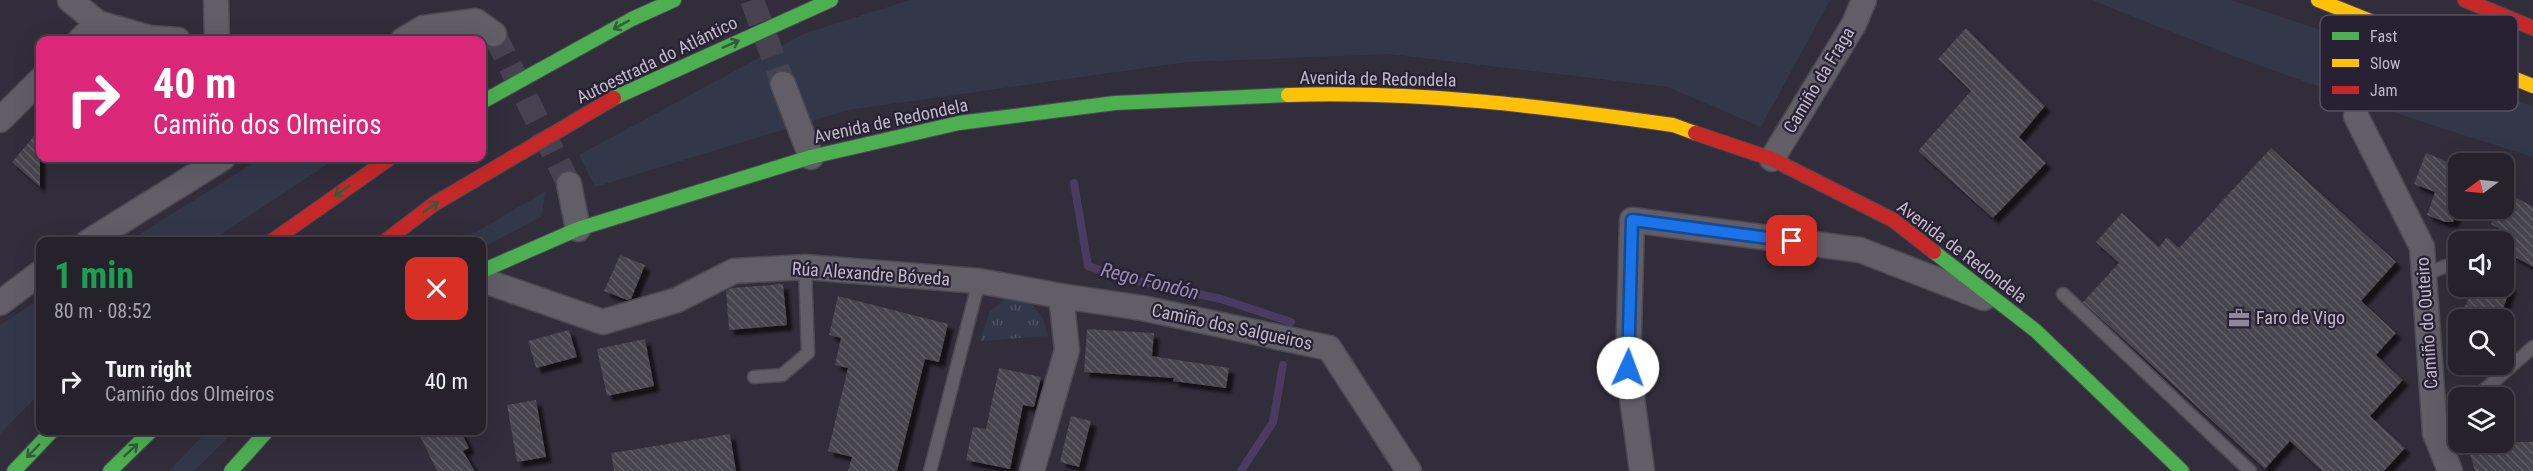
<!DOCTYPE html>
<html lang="en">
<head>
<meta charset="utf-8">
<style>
  :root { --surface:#25222c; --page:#2d2a34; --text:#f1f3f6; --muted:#a3a4a9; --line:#423f48 }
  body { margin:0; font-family:"Roboto Condensed",sans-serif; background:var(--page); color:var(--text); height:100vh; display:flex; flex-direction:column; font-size:22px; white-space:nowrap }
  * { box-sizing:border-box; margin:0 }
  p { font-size:20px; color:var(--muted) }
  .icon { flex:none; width:33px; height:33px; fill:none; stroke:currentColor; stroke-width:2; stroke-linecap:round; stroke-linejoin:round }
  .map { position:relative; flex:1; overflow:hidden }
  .panel { position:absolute; left:36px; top:237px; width:450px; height:198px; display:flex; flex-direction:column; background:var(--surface); border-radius:12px; box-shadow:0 6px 24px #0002,0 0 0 2px var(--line) }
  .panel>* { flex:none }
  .banner { position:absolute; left:36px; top:36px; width:450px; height:126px; border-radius:12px; box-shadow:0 6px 24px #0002,0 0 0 2px var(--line); background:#db2777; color:#fff; overflow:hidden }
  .needle { width:39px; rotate:255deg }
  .controls { position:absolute; left:2448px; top:153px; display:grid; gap:12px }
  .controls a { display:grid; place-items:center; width:66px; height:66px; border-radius:12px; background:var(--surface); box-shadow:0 6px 24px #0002,0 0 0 2px var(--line); font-size:30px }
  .pin { position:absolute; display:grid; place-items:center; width:51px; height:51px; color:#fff; margin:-26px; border-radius:12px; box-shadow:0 3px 9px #0006 }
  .me { position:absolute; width:66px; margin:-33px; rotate:2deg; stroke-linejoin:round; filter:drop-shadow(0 0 4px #0008) }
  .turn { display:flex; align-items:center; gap:21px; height:126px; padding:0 18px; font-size:27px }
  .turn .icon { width:78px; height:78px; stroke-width:2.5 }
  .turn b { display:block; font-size:42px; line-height:51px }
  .round { display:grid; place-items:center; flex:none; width:63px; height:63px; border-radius:12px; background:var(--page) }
  .overview { display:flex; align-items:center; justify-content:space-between; height:102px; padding:0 18px }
  h1 { font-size:36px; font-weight:700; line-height:45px; color:#1e9e55 }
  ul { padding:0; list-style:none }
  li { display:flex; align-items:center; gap:18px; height:84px; padding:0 18px }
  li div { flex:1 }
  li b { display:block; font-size:22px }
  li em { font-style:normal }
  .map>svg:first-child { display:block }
</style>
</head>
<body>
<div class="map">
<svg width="2533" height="471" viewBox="0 0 2533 471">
  <defs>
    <pattern id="park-tufts" width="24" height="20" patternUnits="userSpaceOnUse" patternTransform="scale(1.5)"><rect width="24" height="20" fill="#333849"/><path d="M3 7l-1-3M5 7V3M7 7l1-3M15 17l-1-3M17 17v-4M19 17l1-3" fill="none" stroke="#4f5362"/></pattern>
    <pattern id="building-back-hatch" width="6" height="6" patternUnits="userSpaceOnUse" patternTransform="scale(1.5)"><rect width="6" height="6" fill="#47444e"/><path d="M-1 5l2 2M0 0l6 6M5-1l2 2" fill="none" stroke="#605d66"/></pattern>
    <filter id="shadow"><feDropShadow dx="5.5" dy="5.5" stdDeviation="1.5" flood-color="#0009"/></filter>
  </defs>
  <rect width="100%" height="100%" fill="#312d3a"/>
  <!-- grass -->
  <g fill="#333849">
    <path d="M 910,0 L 1830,0 L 1761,127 L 1668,87 L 1389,54 L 1187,62 L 848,110 L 595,187 L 579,155 L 803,34 Z"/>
    <path d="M 2092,0 L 2231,0 L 2471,80 L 2533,107 L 2533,157 C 2384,111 2236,60 2092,0 Z"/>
    <path d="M 261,158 L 337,158 L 211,241 L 129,241 Z"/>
    <path d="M 546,191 L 541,217 L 482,248 L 482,242 L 461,241 Z"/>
    <path d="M 40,299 L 40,393 L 0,434 L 0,325 Z"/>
    <path d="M 208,430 L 235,431 L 194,471 L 169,471 Z"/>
  </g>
  <!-- park -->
  <path fill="url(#park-tufts)" d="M 1011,294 L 1026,296 L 1043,319 L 1048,336 L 980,341 L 990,311 Z"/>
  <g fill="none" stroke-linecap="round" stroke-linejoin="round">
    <!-- stream -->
    <g stroke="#4a3c60" stroke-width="8">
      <path d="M 1074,183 L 1088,266 L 1124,278 L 1221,299 L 1291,322"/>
      <path d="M 1241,471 L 1273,422 L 1283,365"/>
    </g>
  </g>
  <!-- building -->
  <g fill="url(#building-back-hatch)" filter="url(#shadow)">
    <path d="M 1966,28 L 2045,106 L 2019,137 L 2046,163 L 1993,218 L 1918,151 L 1971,91 L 1938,59 Z"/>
    <path d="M 40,129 L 40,187 L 12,162 Z"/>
    <path d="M 2271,148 L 2396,262 L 2361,301 L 2396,333 L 2376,355 L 2403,380 L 2370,416 L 2405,448 L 2384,471 L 2322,471 L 2290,441 L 2265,469 L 2083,302 L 2119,263 L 2096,242 L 2122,213 L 2159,247 L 2167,237 L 2179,248 Z"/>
    <path d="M 2426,153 L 2458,166 L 2458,209 L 2453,222 L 2445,222 L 2427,215 L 2435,192 L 2414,184 Z"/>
    <path d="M 2508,193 L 2533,207 L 2533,267 L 2504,251 L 2505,232 L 2491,224 L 2499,208 L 2504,208 Z"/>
    <path d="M 620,255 L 645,265 L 631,299 L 627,300 L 604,291 Z"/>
    <path d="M 783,284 L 787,325 L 729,330 L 726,291 L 732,288 Z"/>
    <path d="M 2475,286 L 2511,286 L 2499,320 L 2462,320 L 2464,308 Z"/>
    <path d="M 838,296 L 948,324 L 939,362 L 925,359 L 897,471 L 848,471 L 852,457 L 828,451 L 848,368 L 835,365 L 841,338 L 829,335 Z"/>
    <path d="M 1087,329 L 1154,333 L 1152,356 L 1229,368 L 1226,388 L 1173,381 L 1174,378 L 1084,372 Z"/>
    <path d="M 569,330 L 577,357 L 536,368 L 528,341 Z"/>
    <path d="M 645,339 L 654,386 L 607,396 L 597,349 Z"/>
    <path d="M 999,368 L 1041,377 L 1034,407 L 1023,405 L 1010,469 L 966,460 L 973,427 L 986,429 Z"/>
    <path d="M 536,400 L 546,457 L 517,462 L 507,405 Z"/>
    <path d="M 1071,416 L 1091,421 L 1079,467 L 1060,462 Z"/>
    <path d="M 417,430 L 460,430 L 469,448 L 463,451 L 475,471 L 437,471 Z"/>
    <path d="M 730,434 L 736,471 L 614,471 L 611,453 Z"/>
    <path d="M 2466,442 L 2533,442 L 2533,471 L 2475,471 Z"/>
  </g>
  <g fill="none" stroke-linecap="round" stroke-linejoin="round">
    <!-- street-tunnel -->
    <g stroke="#46424f" stroke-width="24" stroke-dasharray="24 12" stroke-linecap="butt">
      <path d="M 752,0 L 783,84"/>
      <path d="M 494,34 L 569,184"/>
    </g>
    <defs>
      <g id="lane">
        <path d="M 2424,275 L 2446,266"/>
        <path d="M 2063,294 L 2250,471"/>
        <path d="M 754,377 L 782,375 L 808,353 L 805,267"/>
        <path d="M 2475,398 L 2533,347"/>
        <path d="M 2435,433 L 2458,412"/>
        <path d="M 930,471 L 979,281"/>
      </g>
      <g id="street">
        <path d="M 70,0 L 98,23 L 150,38 L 178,40"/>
        <path d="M 216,0 L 217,40"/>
        <path d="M 80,40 L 98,23"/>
        <path d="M 403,40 L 423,28 L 476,21 L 494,34"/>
        <path d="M 783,84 L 811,157"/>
        <path d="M 2356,116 L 2422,247 L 2435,433 L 2450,471"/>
        <path d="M 0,120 L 40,80"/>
        <path d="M 1772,159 L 1854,24 L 1864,0"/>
        <path d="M 569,184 L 578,229"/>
        <path d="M 88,242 L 223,158"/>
        <path d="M 482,280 L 603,322 L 677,300 L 734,271 L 805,267 L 979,281 L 1061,296 L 1067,350 L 1032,471"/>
        <path d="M 1061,296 L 1142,308 L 1329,348 L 1409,471"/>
        <path d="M 0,303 L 40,273"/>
        <path d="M 1642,471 L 1628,368 L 1632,220 L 1860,250 L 1984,298"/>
      </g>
      <g id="fast">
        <path d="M 614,98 L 831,0"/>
        <path d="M 482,102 L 632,19 L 674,0"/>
        <path d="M 1934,252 L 2036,331 L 2182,471"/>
        <path d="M 482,271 L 578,229 L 811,157 L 959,123 L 1115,103 L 1288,95"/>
        <path d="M 14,471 L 53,430"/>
        <path d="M 110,471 L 152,430"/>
        <path d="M 231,471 L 268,430"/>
      </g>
      <g id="slow">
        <path d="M 2318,0 L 2533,86"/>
        <path d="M 1288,95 C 1422,91 1541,106 1673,125 L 1695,133"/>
      </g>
      <g id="jam">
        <path d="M 2465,0 L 2533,28"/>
        <path d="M 1695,133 L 1772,159 L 1893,220 L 1934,252"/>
        <path d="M 271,242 L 390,158"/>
        <path d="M 384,242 L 434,204 L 614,98"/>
      </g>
    </defs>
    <!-- lane casing -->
    <use href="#lane" stroke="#4c4953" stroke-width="15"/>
    <!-- street casing -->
    <use href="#street" stroke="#4c4953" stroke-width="27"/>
    <!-- fast casing -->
    <use href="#fast" stroke="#4e4a55" stroke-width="16"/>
    <!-- slow casing -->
    <use href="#slow" stroke="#4e4a55" stroke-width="16"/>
    <!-- jam casing -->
    <use href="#jam" stroke="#4e4a55" stroke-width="16"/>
    <!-- lane -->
    <use href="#lane" stroke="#615e68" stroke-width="12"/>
    <!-- street -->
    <use href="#street" stroke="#615e68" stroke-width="24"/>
    <!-- fast -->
    <use href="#fast" stroke="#4caf50" stroke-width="14"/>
    <!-- slow -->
    <use href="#slow" stroke="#ffc107" stroke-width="14"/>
    <!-- jam -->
    <use href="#jam" stroke="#c62828" stroke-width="14"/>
  </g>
  <!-- one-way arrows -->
  <defs><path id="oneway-shaft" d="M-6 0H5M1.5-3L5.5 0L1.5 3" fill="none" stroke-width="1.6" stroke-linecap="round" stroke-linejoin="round" transform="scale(1.5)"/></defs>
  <g stroke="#365a3f">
    <use href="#oneway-shaft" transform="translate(621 25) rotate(151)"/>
    <use href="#oneway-shaft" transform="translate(731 44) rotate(-24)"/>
    <use href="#oneway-shaft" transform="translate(342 191) rotate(145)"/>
    <use href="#oneway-shaft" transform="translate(431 207) rotate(-35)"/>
    <use href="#oneway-shaft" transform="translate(131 450) rotate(-43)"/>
    <use href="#oneway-shaft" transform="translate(33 451) rotate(134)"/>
  </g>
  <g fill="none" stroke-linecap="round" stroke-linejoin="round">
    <defs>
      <path id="route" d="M 1628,368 L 1632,220 L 1792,241"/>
    </defs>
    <!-- route casing -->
    <use href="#route" stroke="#114b97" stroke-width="15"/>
    <!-- route -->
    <use href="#route" stroke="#1a73e8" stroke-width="10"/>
  </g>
  <!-- icons -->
  <defs>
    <symbol id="office-bare" viewBox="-9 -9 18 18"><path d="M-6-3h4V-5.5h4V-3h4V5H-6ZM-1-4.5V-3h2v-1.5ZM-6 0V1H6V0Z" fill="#8d8897" stroke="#282134" stroke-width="2.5" paint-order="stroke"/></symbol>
  </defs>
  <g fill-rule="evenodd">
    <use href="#office-bare" x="2224" y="303" width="30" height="30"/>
  </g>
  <g text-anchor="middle" stroke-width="4.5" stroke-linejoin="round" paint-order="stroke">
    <!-- street labels -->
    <g font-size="18" fill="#bfb9c9" stroke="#282134">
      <text transform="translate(657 60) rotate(-26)" y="6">Autoestrada do Atlántico</text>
      <text transform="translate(1378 79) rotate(1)" y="6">Avenida de Redondela</text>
      <text transform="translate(1819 80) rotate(-59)" y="6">Camiño da Fraga</text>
      <text transform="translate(891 121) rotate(-12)" y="6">Avenida de Redondela</text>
      <text transform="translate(1962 252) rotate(37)" y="6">Avenida de Redondela</text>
      <text transform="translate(871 274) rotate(4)" y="6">Rúa Alexandre Bóveda</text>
      <text transform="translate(2427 323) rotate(-94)" y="6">Camiño do Outeiro</text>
      <text transform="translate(1232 327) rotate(12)" y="6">Camiño dos Salgueiros</text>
    </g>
    <!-- poi labels -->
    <g font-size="18" fill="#bfb9c9" stroke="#282134" text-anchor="start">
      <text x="2256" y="324">Faro de Vigo</text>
    </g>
    <!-- water labels -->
    <g font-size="20" font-style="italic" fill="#988ab2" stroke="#282134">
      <text transform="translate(1150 281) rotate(14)" y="7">Rego Fondón</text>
    </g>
  </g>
  <!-- legend -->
  <rect x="2320" y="15" width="198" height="96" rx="9" fill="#282134" stroke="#554f61" stroke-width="1.5"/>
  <rect x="2332" y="32" width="27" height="8" fill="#4caf50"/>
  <rect x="2332" y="59" width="27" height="8" fill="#ffc107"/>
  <rect x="2332" y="86" width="27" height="8" fill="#c62828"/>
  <g font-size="16" fill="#bfb9c9">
    <text x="2370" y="42">Fast</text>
    <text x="2370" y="69">Slow</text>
    <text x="2370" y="96">Jam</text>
  </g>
</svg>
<div class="controls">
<a><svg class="needle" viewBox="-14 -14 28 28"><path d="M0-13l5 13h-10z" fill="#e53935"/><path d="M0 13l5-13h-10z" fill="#a3a4a9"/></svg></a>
<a><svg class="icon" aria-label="sound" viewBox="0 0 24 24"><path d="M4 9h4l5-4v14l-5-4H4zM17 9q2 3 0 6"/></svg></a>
<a><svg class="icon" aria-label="search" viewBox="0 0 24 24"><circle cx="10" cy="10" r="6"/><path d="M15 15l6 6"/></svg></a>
<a><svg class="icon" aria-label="layers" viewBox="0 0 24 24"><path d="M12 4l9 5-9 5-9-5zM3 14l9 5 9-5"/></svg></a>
</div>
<div class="pin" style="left:1792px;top:241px;background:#d93025"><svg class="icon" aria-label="arrive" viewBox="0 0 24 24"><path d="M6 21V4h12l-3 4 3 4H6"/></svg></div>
<svg class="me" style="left:1628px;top:368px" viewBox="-20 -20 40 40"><circle r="19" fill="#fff"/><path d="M0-13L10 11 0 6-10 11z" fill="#1a73e8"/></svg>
<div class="banner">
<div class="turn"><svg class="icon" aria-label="right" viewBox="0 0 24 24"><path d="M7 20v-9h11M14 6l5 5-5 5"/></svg><div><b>40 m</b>Camiño dos Olmeiros</div></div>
</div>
<section class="panel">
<div class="overview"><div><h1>1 min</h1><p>80 m · 08:52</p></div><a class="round" style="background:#d93025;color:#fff"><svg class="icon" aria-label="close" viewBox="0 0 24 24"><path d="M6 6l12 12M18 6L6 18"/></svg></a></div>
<ul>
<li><svg class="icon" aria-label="right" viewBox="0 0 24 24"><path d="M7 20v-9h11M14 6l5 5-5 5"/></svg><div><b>Turn right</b><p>Camiño dos Olmeiros</p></div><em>40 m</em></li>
</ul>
</section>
</div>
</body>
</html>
